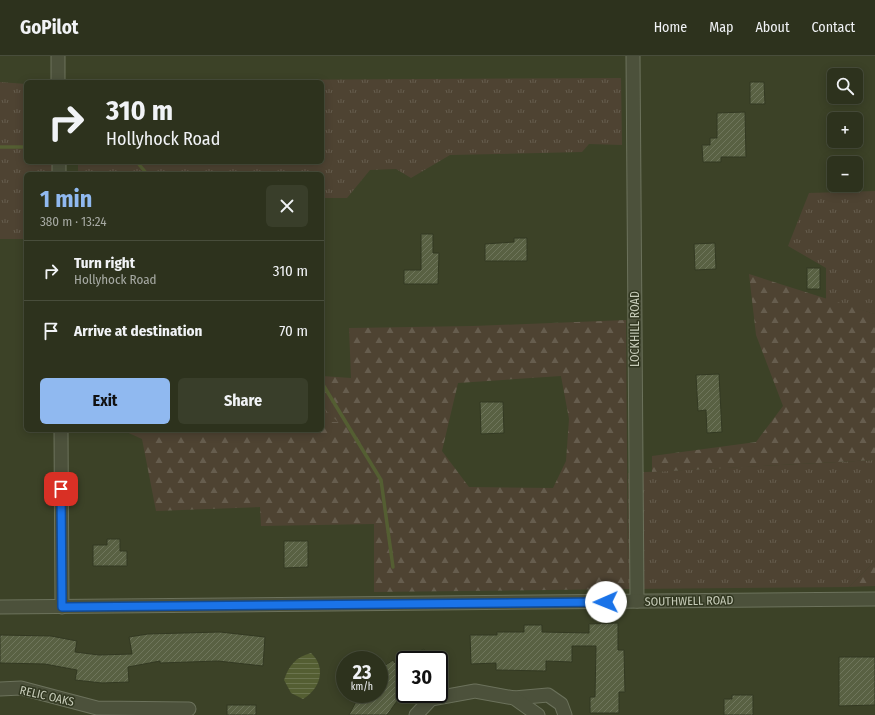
<!DOCTYPE html>
<html lang="en">
<head>
<meta charset="utf-8">
<style>
  :root { --surface:#2d321d; --page:#393e2a; --text:#f1f3f6; --muted:#a7aaa4; --line:#484d3b; --accent:#90b9f0 }
  body { margin:0; font-family:"Fira Sans Condensed",sans-serif; background:var(--page); color:var(--text); height:100vh; display:flex; flex-direction:column; font-size:15px; white-space:nowrap }
  * { box-sizing:border-box; margin:0 }
  p { font-size:13px; color:var(--muted) }
  .icon { flex:none; width:22px; height:22px; fill:none; stroke:currentColor; stroke-width:2; stroke-linecap:round; stroke-linejoin:round }
  .map { position:relative; flex:1; overflow:hidden }
  .details { position:absolute; left:24px; top:116px; width:300px; height:260px; display:flex; flex-direction:column; background:var(--surface); border-radius:6px; box-shadow:0 2px 10px #0003,0 0 0 1px var(--line) }
  .details>* { flex:none }
  .top-card { position:absolute; left:24px; top:24px; width:300px; height:84px; border-radius:6px; box-shadow:0 2px 10px #0003,0 0 0 1px var(--line); background:#2d321d; color:var(--text); overflow:hidden }
  .buttons { position:absolute; left:827px; top:12px; display:grid; gap:8px }
  .buttons a { display:grid; place-items:center; width:36px; height:36px; border-radius:6px; background:var(--surface); box-shadow:0 2px 10px #0003,0 0 0 1px var(--line); font-size:20px }
  .speed { position:absolute; left:336px; top:595px; display:flex; gap:8px; font-size:20px; font-weight:700; text-align:center }
  .speed>* { display:grid; place-content:center; width:52px; height:52px; border-radius:50%; background:var(--surface); box-shadow:0 2px 10px #0003,0 0 0 1px var(--line); line-height:1 }
  .speed small { font-size:10px; font-weight:400 }
  .speed .limit { border:2px solid #111; border-radius:6px; background:#fff; color:#111 }
  .pin { position:absolute; display:grid; place-items:center; width:34px; height:34px; color:#fff; margin:-17px; border-radius:8px; box-shadow:0 2px 6px #0006 }
  .me { position:absolute; width:44px; margin:-22px; rotate:269deg; stroke-linejoin:round; filter:drop-shadow(0 0 3px #0008) }
  .turn { display:flex; align-items:center; gap:14px; height:84px; padding:0 16px; font-size:18px }
  .turn .icon { width:52px; height:52px; stroke-width:2.5 }
  .turn b { display:block; font-size:28px; line-height:34px }
  .round { display:grid; place-items:center; flex:none; width:42px; height:42px; border-radius:6px; background:var(--page) }
  .overview { display:flex; align-items:center; justify-content:space-between; height:68px; padding:0 16px }
  h1 { font-size:24px; font-weight:700; line-height:30px; color:var(--accent) }
  .button { display:flex; gap:8px; margin-top:auto; padding:8px 16px }
  .button a { flex:1; height:46px; border-radius:6px; background:var(--accent); color:#111; font-size:16px; font-weight:700; line-height:46px; text-align:center }
  .button a+a { background:var(--page); color:var(--text) }
  ul { padding:0; list-style:none }
  li { display:flex; align-items:center; gap:12px; height:60px; padding:0 16px; border-top:1px solid var(--line) }
  li div { flex:1 }
  li b { display:block; font-size:15px }
  li em { font-style:normal }
  header { display:flex; align-items:center; gap:24px; box-sizing:border-box; height:56px; padding:0 20px; background:var(--surface); border-bottom:1px solid var(--line) }
  header strong { font-size:19px }
  nav { display:flex; gap:22px; margin-inline-start:auto; font-size:14px }
  .map>svg:first-child { display:block }
</style>
</head>
<body>
<header>
<strong>GoPilot</strong>
<nav><a>Home</a><a>Map</a><a>About</a><a>Contact</a></nav>
</header>
<div class="map">
<svg width="875" height="659" viewBox="0 0 875 659">
  <defs>
    <pattern id="grass-tufts" width="24" height="20" patternUnits="userSpaceOnUse"><rect width="24" height="20" fill="#4e4332"/><path d="M3 7l-1-3M5 7V3M7 7l1-3M15 17l-1-3M17 17v-4M19 17l1-3" fill="none" stroke="#665d4e"/></pattern>
    <pattern id="forest-firs" width="22" height="20" patternUnits="userSpaceOnUse"><rect width="22" height="20" fill="#4e4332"/><path d="M5 1l3.5 6h-7zM16 11l3.5 6h-7z" fill="#665d4e"/></pattern>
    <pattern id="water-rules" width="6" height="5" patternUnits="userSpaceOnUse"><rect width="6" height="5" fill="#545e32"/><path d="M0 2.5h6" fill="none" stroke="#6b744e"/></pattern>
    <pattern id="building-hatch" width="6" height="6" patternUnits="userSpaceOnUse"><rect width="6" height="6" fill="#596143"/><path d="M-1 1l2-2M0 6l6-6M5 7l2-2" fill="none" stroke="#6f765c"/></pattern>
  </defs>
  <rect width="100%" height="100%" fill="#3c4227"/>
  <!-- grass -->
  <g fill="url(#grass-tufts)">
    <path d="M 621,22 L 622,89 L 589,88 L 582,96 L 450,99 L 411,122 L 396,113 L 370,114 L 347,142 L 322,142 L 322,118 L 78,118 L 78,106 L 322,106 L 322,26 L 78,25 Z"/>
    <path d="M 0,26 L 26,28 L 26,106 L 52,106 L 53,118 L 26,118 L 26,183 L 0,183 Z"/>
    <path d="M 875,135 L 875,258 L 826,244 L 826,212 L 788,190 L 809,137 Z"/>
    <path d="M 322,350 L 339,366 L 322,366 Z"/>
    <path d="M 875,404 L 875,505 L 849,531 L 628,533 L 628,417 Z"/>
  </g>
  <!-- forest -->
  <g fill="url(#forest-firs)" fill-rule="evenodd">
    <path d="M 749,218 L 875,258 L 875,404 L 652,416 L 652,400 L 756,386 L 783,350 L 756,279 Z"/>
    <path d="M 626,264 L 628,533 L 374,536 L 374,468 L 261,470 L 260,451 L 156,455 L 142,383 L 122,374 L 322,374 L 322,366 L 338,366 L 322,350 L 322,320 L 351,322 L 349,272 L 473,270 ZM 561,320 L 569,363 L 566,405 L 553,432 L 469,431 L 442,395 L 458,327 Z"/>
    <path d="M 875,505 L 875,530 L 849,531 Z"/>
  </g>
  <!-- water -->
  <path fill="url(#water-rules)" d="M 311,597 C 327,612 320,633 303,643 L 291,637 L 284,624 C 289,609 296,601 311,597 Z"/>
  <g fill="none" stroke-linecap="round" stroke-linejoin="round">
    <!-- stream -->
    <g stroke="#545e32" stroke-width="3.5">
      <path d="M 0,91 L 26,91"/>
      <path d="M 137,106 L 147,118"/>
      <path d="M 322,327 L 381,424 L 393,511"/>
    </g>
  </g>
  <!-- building -->
  <g fill="url(#building-hatch)" stroke="#333922">
    <path d="M 750,26 L 764,26 L 765,48 L 750,48 Z"/>
    <path d="M 745,56 L 746,101 L 721,101 L 721,106 L 703,106 L 702,89 L 710,89 L 710,82 L 717,82 L 717,57 Z"/>
    <path d="M 421,178 L 433,178 L 433,197 L 439,197 L 438,228 L 404,228 L 404,214 L 421,214 Z"/>
    <path d="M 514,182 L 527,182 L 527,205 L 485,205 L 485,188 L 514,186 Z"/>
    <path d="M 715,187 L 716,213 L 695,214 L 694,188 Z"/>
    <rect x="807" y="212" width="13" height="21"/>
    <path d="M 719,318 L 722,376 L 707,377 L 706,354 L 698,355 L 696,319 Z"/>
    <path d="M 480,346 L 503,346 L 504,377 L 481,378 Z"/>
    <path d="M 107,483 L 120,483 L 120,495 L 127,495 L 127,510 L 93,510 L 93,489 L 107,489 Z"/>
    <path d="M 284,485 L 308,485 L 308,511 L 284,512 Z"/>
    <path d="M 618,567 L 618,594 L 624,594 L 625,636 L 619,636 L 619,657 L 590,657 L 590,641 L 595,641 L 596,590 L 572,590 L 572,606 L 546,605 L 546,615 L 496,614 L 496,607 L 471,608 L 470,579 L 497,579 L 497,576 L 524,576 L 524,569 L 542,569 L 542,576 L 589,577 L 589,568 Z"/>
    <path d="M 220,576 L 265,581 L 263,610 L 218,605 L 160,607 L 160,605 L 128,611 L 129,626 L 102,627 L 75,624 L 77,614 L 45,608 L 0,607 L 0,579 L 51,580 L 77,585 L 75,596 L 99,599 L 132,598 L 129,581 L 148,578 Z"/>
    <path d="M 424,593 L 429,604 L 405,604 L 405,634 L 387,659 L 349,659 L 360,638 L 379,638 L 379,614 L 393,604 L 395,607 Z"/>
    <path d="M 839,601 L 875,601 L 875,649 L 839,650 Z"/>
    <path d="M 732,639 L 753,639 L 753,659 L 724,659 L 724,643 L 732,643 Z"/>
    <rect x="227" y="649" width="29" height="10"/>
  </g>
  <g fill="none" stroke-linecap="round" stroke-linejoin="round">
    <defs>
      <g id="minor">
        <path d="M 58,0 L 58,26"/>
        <path d="M 633,0 L 637,545"/>
        <path d="M 59,106 L 59,118"/>
        <path d="M 61,374 L 62,551"/>
        <path d="M 0,551 L 875,543"/>
        <path d="M 0,633 L 21,632 L 97,652 L 189,653"/>
        <path d="M 514,642 L 548,639 L 561,648 L 565,659"/>
        <path d="M 416,659 L 431,643 L 475,635 L 514,642 L 538,659"/>
      </g>
    </defs>
    <!-- minor casing -->
    <use href="#minor" stroke="#6c725c" stroke-width="15"/>
    <!-- minor -->
    <use href="#minor" stroke="#4c513b" stroke-width="13"/>
  </g>
  <g fill="none" stroke-linecap="round" stroke-linejoin="round">
    <defs>
      <path id="route" d="M 61,433 L 62,551 L 606,546"/>
    </defs>
    <!-- route casing -->
    <use href="#route" stroke="#114b97" stroke-width="10"/>
    <!-- route -->
    <use href="#route" stroke="#1a73e8" stroke-width="7"/>
  </g>
  <g text-anchor="middle" stroke-width="3" stroke-linejoin="round" paint-order="stroke">
    <!-- street labels -->
    <g font-size="12" fill="#c6cbb8" stroke="#313720">
      <text transform="translate(635 273) rotate(-90)" y="4">LOCKHILL ROAD</text>
      <text transform="translate(689 545) rotate(-1)" y="4">SOUTHWELL ROAD</text>
      <text transform="translate(47 640) rotate(13)" y="4">RELIC OAKS</text>
    </g>
  </g>
</svg>
<div class="buttons">
<a><svg class="icon" aria-label="search" viewBox="0 0 24 24"><circle cx="10" cy="10" r="6"/><path d="M15 15l6 6"/></svg></a>
<a>+</a>
<a>−</a>
</div>
<div class="speed"><div>23<small>km/h</small></div><div class="limit">30</div></div>
<div class="pin" style="left:61px;top:433px;background:#d93025"><svg class="icon" aria-label="arrive" viewBox="0 0 24 24"><path d="M6 21V4h12l-3 4 3 4H6"/></svg></div>
<svg class="me" style="left:606px;top:546px" viewBox="-20 -20 40 40"><circle r="19" fill="#fff"/><path d="M0-13L10 11 0 6-10 11z" fill="#1a73e8"/></svg>
<div class="top-card">
<div class="turn"><svg class="icon" aria-label="right" viewBox="0 0 24 24"><path d="M7 20v-9h11M14 6l5 5-5 5"/></svg><div><b>310 m</b>Hollyhock Road</div></div>
</div>
<section class="details">
<div class="overview"><div><h1>1 min</h1><p>380 m · 13:24</p></div><a class="round"><svg class="icon" aria-label="close" viewBox="0 0 24 24"><path d="M6 6l12 12M18 6L6 18"/></svg></a></div>
<ul>
<li><svg class="icon" aria-label="right" viewBox="0 0 24 24"><path d="M7 20v-9h11M14 6l5 5-5 5"/></svg><div><b>Turn right</b><p>Hollyhock Road</p></div><em>310 m</em></li>
<li><svg class="icon" aria-label="arrive" viewBox="0 0 24 24"><path d="M6 21V4h12l-3 4 3 4H6"/></svg><div><b>Arrive at destination</b></div><em>70 m</em></li>
</ul>
<div class="button"><a>Exit</a><a>Share</a></div>
</section>
</div>
</body>
</html>
